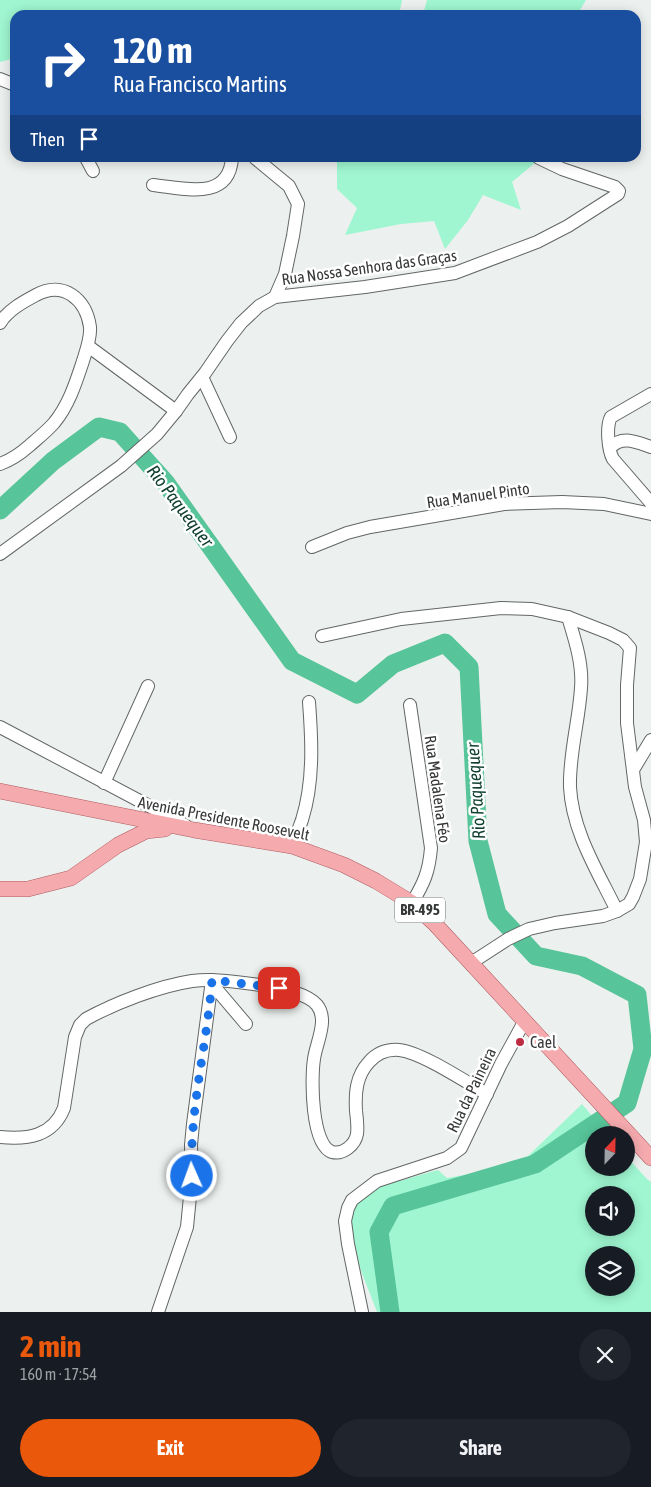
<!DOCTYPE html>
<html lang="en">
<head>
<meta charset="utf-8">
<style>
  :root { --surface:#171b24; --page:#20242c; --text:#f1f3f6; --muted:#9ea1a6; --accent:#ea580c }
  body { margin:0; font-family:"Asap Condensed",sans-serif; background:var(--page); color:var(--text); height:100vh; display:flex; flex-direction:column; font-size:19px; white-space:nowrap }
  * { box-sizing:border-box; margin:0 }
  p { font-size:16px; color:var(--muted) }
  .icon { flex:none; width:28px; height:28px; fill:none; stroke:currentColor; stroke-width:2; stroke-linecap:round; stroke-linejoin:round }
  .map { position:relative; height:1312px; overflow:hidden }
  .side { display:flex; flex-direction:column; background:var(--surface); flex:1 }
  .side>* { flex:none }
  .guide { position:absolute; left:10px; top:10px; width:631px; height:152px; border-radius:15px; box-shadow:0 2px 12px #0003; background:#1a4fa0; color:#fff; overflow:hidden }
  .needle { width:32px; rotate:22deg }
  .buttons { position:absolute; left:585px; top:1126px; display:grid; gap:10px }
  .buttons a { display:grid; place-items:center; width:50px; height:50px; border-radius:50%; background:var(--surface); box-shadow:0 2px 12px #0003; font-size:25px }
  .pin { position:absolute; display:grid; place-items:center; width:42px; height:42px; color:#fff; margin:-21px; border-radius:10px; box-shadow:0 2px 8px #0006 }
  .me { position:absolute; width:55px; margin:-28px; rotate:358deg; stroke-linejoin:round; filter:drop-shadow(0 0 4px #0008) }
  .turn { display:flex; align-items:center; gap:18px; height:105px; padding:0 20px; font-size:22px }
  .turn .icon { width:65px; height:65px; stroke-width:2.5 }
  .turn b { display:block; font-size:35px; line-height:42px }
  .then { display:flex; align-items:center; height:48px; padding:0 20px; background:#0003; gap:10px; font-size:19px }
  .round { display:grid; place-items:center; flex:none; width:52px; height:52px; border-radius:26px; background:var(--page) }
  .overview { display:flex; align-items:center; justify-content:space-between; height:85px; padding:0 20px }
  h1 { font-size:30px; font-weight:700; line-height:38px; color:var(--accent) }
  .action { display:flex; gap:10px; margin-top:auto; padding:10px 20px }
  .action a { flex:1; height:58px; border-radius:30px; background:var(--accent); color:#fff; font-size:20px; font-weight:700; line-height:58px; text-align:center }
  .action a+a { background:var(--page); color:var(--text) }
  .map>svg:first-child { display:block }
</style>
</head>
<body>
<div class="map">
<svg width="651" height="1312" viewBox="0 0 651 1312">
  <rect width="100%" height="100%" fill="#ecf1ef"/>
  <!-- green -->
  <g fill="#9ff6d0" fill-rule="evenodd">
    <path d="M 0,0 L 402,0 L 399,15 L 15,15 L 15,58 L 0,62 Z"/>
    <path d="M 427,0 L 586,0 L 577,15 L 425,15 L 423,14 Z"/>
    <path d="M 337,158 L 525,158 L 536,162 L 512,182 L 521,210 L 483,195 L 468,220 L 445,249 L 434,221 L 401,224 L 345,235 L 357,208 L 337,189 Z"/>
    <path d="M 582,1104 L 608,1135 L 594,1135 L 594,1168 L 626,1168 L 626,1156 L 647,1179 L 651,1182 L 651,1312 L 377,1312 L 340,1216 L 357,1193 L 438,1170 L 447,1178 L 509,1167 L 527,1157 ZM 594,1195 L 626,1195 L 626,1228 L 594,1228 ZM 594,1255 L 626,1255 L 626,1288 L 594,1288 Z"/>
  </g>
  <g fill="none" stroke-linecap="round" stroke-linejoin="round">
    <!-- river -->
    <path stroke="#57c499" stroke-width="19" d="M 0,510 L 53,461 L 99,427 L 120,432 L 165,482 L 292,661 L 357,694 L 393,664 L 445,643 L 469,667 L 478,841 L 497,914 L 536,956 L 582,966 L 637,995 L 643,1049 L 627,1103 L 535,1164 L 393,1206 L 379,1232 L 390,1312"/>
    <defs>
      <g id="minor">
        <path d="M 0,79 L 15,85"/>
        <path d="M 86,158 L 93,171"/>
        <path d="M 255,158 L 289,186 L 298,204 L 293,236 L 285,274 L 275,297"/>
        <path d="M 153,185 C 183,188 229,202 232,158"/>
        <path d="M 0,323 C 8,310 23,302 36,295 C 63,280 86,299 90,327 C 91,338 86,351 83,361 C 76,382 69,405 54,423 C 47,431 37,439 29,446 C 20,454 11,460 0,464"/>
        <path d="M 88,346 L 176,411"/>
        <path d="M 202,377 L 230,437"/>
        <path d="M 651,394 L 611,417 C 606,426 608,450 613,459 L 651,503"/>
        <path d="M 610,448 C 622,435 636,442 651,447"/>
        <path d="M 312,547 L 347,533 L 370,527 L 504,504 L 562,502 L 604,504 L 651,514"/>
        <path d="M 0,554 L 121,466 L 157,434 L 176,411 L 188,394 L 205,373 L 227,341 L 241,323 L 259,306 L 275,297 L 365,287 L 455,273 L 537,242 L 568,226 L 618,194 L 619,191 L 615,187 L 562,169 L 539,158"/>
        <path d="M 568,617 C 575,640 583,664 581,688 C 579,721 569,754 570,787 C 572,831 598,872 617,911"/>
        <path d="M 322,636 L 401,619 L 501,608 L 532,609 L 568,617 L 609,633 L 623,640 L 630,648 L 627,685 L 627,723 L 635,787 L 644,820 L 646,842 L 640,879 L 633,897 L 629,904 L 617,911 L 603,916 L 555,923 L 529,929 L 508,939 L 471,963"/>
        <path d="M 410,705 L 431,848 C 429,872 424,883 412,903"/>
        <path d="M 0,727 L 185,825"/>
        <path d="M 633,770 L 651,740"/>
        <path d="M 104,783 L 148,686"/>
        <path d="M 292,846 C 296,837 299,828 302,820 C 314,782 312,741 309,702"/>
        <path d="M 212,984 L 246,1024"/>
        <path d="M 0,1137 C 28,1140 53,1136 64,1108 L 75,1037 L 80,1025 L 86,1019 C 115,1003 159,986 192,981 C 217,978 243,983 268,986 C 281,988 308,994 317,1005 C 329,1020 316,1043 314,1059 C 311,1078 311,1145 332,1152 C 343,1155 355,1145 357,1134 C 358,1127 357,1119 356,1111 C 355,1093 356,1076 369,1062 C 377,1053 386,1049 399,1050 C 421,1052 466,1082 487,1094"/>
        <path d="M 158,1312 L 187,1227 L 192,1176 L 191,1145 L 193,1124 L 212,980"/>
        <path d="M 362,1312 L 348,1244 L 345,1221 L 348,1208 L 352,1200 L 377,1181 L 447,1158 L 461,1148 L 501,1064 L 524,1022"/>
      </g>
      <g id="major">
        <path d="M 0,791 L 194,830 L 292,846 L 344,865 L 376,881 L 412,903 L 434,923 L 651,1158"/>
        <path d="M 0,889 L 28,889 L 71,878 L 118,845 L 146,831 L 165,829"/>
      </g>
    </defs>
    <!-- minor casing -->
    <use href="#minor" stroke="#626664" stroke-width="14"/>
    <!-- major casing -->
    <use href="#major" stroke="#af5d62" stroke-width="16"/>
    <!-- minor -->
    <use href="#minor" stroke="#fff" stroke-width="12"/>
    <!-- major -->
    <use href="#major" stroke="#f5aaae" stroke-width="15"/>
  </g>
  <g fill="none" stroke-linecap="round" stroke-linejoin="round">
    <!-- route -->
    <path stroke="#1a73e8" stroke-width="9" stroke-dasharray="0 16.2" d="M 192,1176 C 189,1110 207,1046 212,980 L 279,988"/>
  </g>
  <!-- markers -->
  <circle fill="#bd2c41" stroke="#fff" stroke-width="2" cx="520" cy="1042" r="5"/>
  <g text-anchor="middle" stroke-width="5" stroke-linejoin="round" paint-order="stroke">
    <!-- shield labels -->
    <rect fill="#fff" stroke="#737474" stroke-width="1" x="395" y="897.5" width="50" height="25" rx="4"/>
    <g font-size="15" font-weight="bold" fill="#373938">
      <text x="420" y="915">BR-495</text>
    </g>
    <!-- street labels -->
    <g font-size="16" fill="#373938" stroke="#fff">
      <text transform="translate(369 267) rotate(-8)" y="6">Rua Nossa Senhora das Graças</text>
      <text transform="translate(478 495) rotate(-8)" y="6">Rua Manuel Pinto</text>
      <text transform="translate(438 789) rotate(82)" y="6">Rua Madalena Féo</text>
      <text transform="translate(224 818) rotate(11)" y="6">Avenida Presidente Roosevelt</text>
      <text transform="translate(471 1090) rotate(-64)" y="6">Rua da Paineira</text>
    </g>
    <!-- poi labels -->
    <g font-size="16" fill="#373938" stroke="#fff" text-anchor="start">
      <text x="530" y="1048">Cael</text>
    </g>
    <!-- water labels -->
    <g font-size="18" font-style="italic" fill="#11402f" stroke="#fff">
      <text transform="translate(180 506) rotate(53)" y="6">Rio Paquequer</text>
      <text transform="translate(476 791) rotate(-94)" y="6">Rio Paquequer</text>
    </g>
  </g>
</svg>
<div class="buttons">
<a><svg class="needle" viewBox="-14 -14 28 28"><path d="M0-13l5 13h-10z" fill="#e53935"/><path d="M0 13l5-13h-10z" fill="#9ea1a6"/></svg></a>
<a><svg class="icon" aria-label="sound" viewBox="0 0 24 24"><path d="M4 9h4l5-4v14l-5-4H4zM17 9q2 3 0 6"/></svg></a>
<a><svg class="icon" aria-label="layers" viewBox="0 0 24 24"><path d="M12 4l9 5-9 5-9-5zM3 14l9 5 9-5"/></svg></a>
</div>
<div class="pin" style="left:279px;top:988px;background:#d93025"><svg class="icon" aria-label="arrive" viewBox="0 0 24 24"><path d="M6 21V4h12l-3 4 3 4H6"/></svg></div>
<svg class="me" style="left:192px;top:1176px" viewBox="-20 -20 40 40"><circle r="17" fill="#1a73e8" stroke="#fff" stroke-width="3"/><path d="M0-11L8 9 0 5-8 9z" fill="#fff"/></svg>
<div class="guide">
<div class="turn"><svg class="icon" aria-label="right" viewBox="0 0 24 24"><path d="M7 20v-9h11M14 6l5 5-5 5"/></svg><div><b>120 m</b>Rua Francisco Martins</div></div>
<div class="then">Then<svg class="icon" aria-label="arrive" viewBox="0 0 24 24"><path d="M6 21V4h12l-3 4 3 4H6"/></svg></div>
</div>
</div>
<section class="side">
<div class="overview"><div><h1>2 min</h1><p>160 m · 17:54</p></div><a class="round"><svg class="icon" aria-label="close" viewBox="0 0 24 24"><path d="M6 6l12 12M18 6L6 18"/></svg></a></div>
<div class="action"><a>Exit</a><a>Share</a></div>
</section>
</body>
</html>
